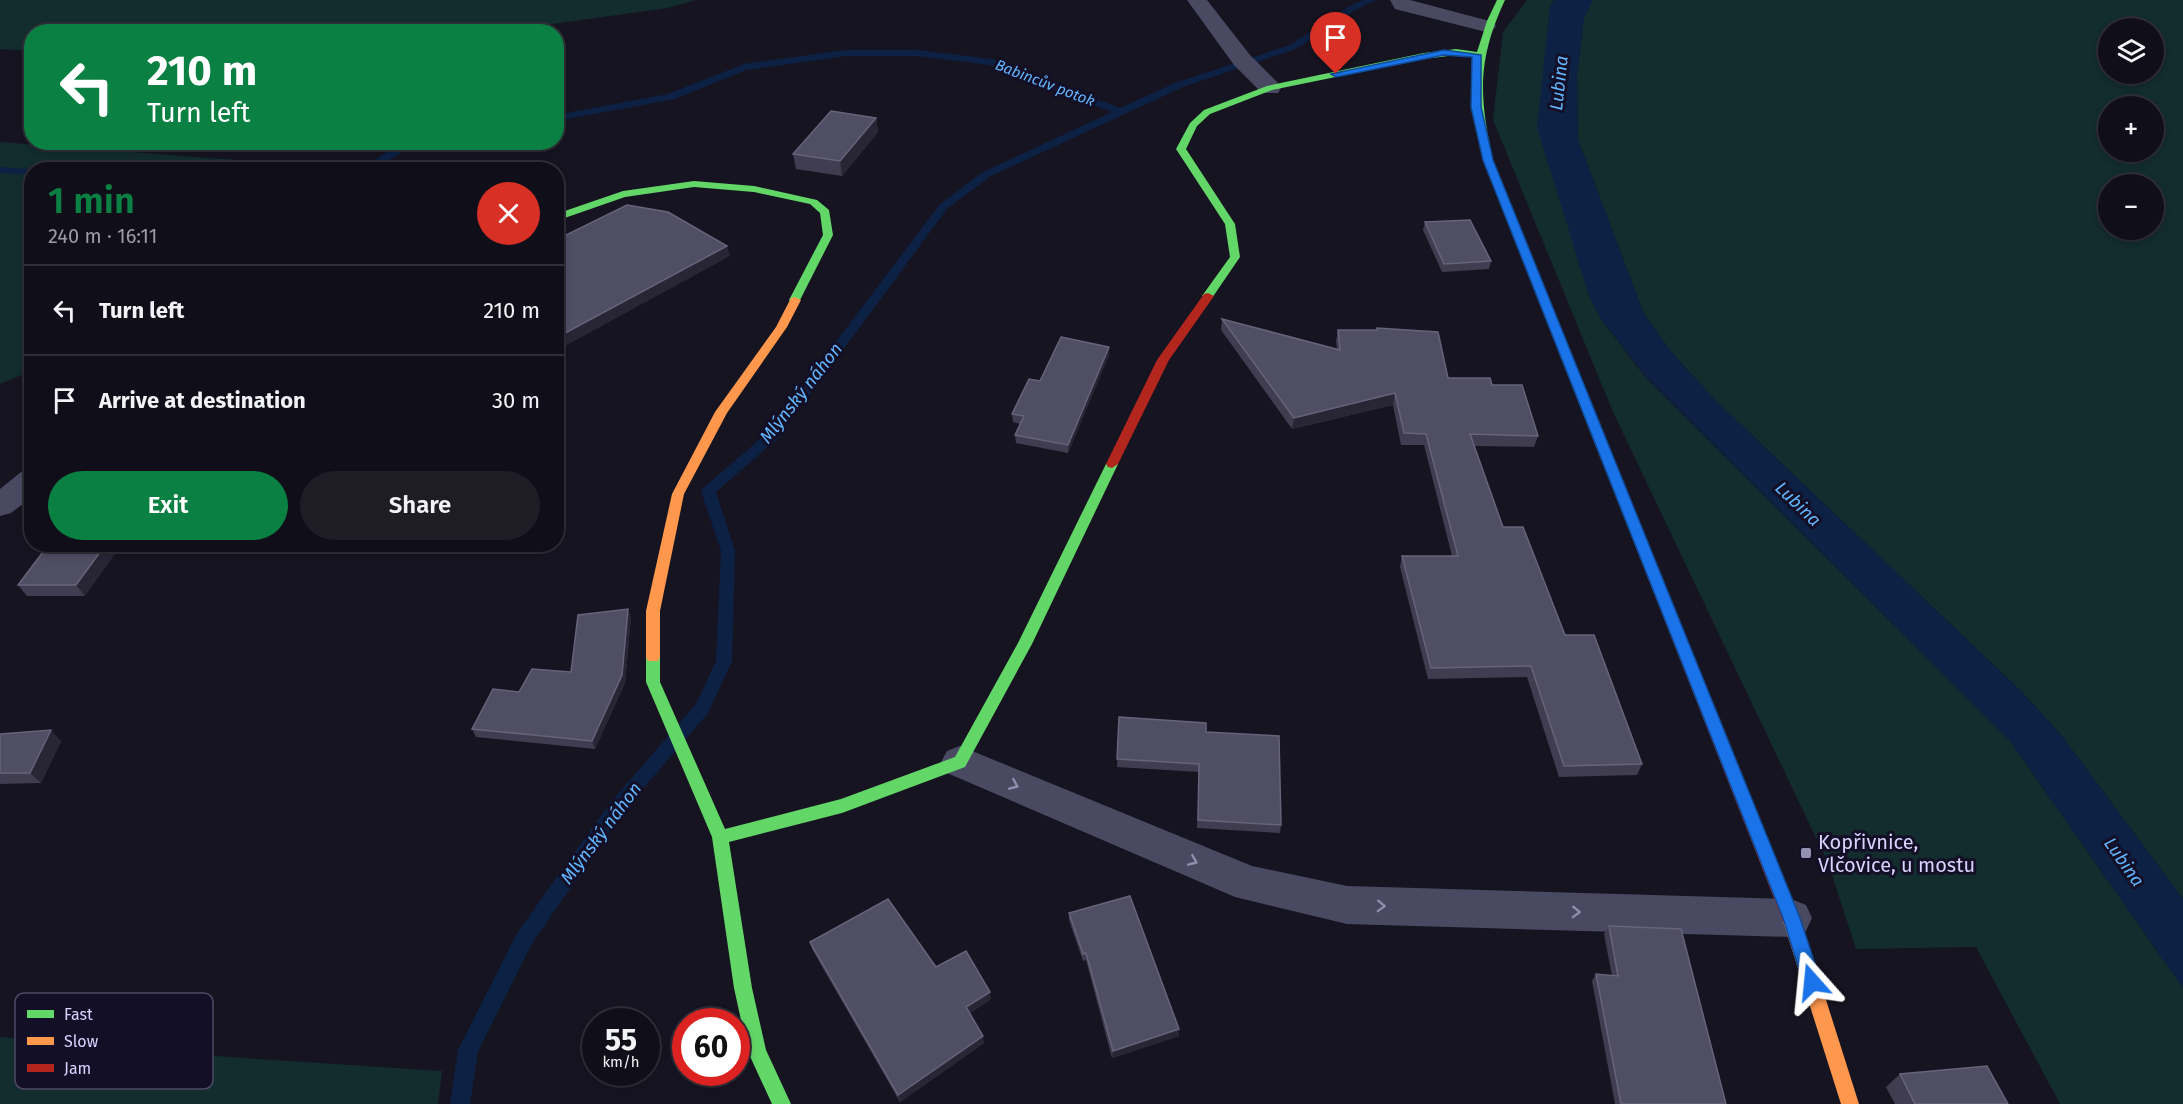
<!DOCTYPE html>
<html lang="en">
<head>
<meta charset="utf-8">
<style>
  :root { --surface:#100f19; --page:#1e1d26; --text:#f1f3f6; --muted:#9c9ca2; --line:#302f38; --accent:#0b8043 }
  body { margin:0; font-family:"Fira Sans",sans-serif; background:var(--page); color:var(--text); height:100vh; display:flex; flex-direction:column; font-size:22px; white-space:nowrap }
  * { box-sizing:border-box; margin:0 }
  p { font-size:20px; color:var(--muted) }
  .icon { flex:none; width:33px; height:33px; fill:none; stroke:currentColor; stroke-width:2; stroke-linecap:round; stroke-linejoin:round }
  .map { position:relative; flex:1; overflow:hidden }
  .drawer { position:absolute; left:24px; top:162px; width:540px; height:390px; display:flex; flex-direction:column; background:var(--surface); border-radius:24px; box-shadow:0 3px 9px #0003,0 0 0 2px var(--line) }
  .drawer>* { flex:none }
  .hud { position:absolute; left:24px; top:24px; width:540px; height:126px; border-radius:24px; box-shadow:0 3px 9px #0003,0 0 0 2px var(--line); background:#0b8043; color:#fff; overflow:hidden }
  .buttons { position:absolute; left:2098px; top:18px; display:grid; gap:12px }
  .buttons a { display:grid; place-items:center; width:66px; height:66px; border-radius:50%; background:var(--surface); box-shadow:0 3px 9px #0003,0 0 0 2px var(--line); font-size:30px }
  .speed { position:absolute; left:582px; top:1008px; display:flex; gap:12px; font-size:30px; font-weight:700; text-align:center }
  .speed>* { display:grid; place-content:center; width:78px; height:78px; border-radius:50%; background:var(--surface); box-shadow:0 3px 9px #0003,0 0 0 2px var(--line); line-height:1 }
  .speed small { font-size:15px; font-weight:400 }
  .speed .limit { border:9px solid #d22; background:#fff; color:#111 }
  .pin { position:absolute; display:grid; place-items:center; width:51px; height:51px; color:#fff; margin:-62px -26px; border-radius:50% 50% 50% 0; rotate:-45deg; box-shadow:0 0 6px #0007 }
  .pin .icon { rotate:45deg }
  .me { position:absolute; width:66px; margin:-33px; rotate:342deg; stroke-linejoin:round; filter:drop-shadow(0 0 4px #0008) }
  .turn { display:flex; align-items:center; gap:21px; height:126px; padding:0 24px; font-size:27px }
  .turn .icon { width:78px; height:78px; stroke-width:2.5 }
  .turn b { display:block; font-size:42px; line-height:51px }
  .round { display:grid; place-items:center; flex:none; width:63px; height:63px; border-radius:32px; background:var(--page) }
  .headline { display:flex; align-items:center; justify-content:space-between; height:102px; padding:0 24px }
  h1 { font-size:36px; font-weight:600; line-height:45px; color:var(--accent) }
  .primary-button { display:flex; gap:12px; margin-top:auto; padding:12px 24px }
  .primary-button a { flex:1; height:69px; border-radius:36px; background:var(--accent); color:#fff; font-size:24px; font-weight:600; line-height:69px; text-align:center }
  .primary-button a+a { background:var(--page); color:var(--text) }
  ul { padding:0; list-style:none }
  li { display:flex; align-items:center; gap:18px; height:90px; padding:0 24px; border-top:2px solid var(--line) }
  li div { flex:1 }
  li b { display:block; font-size:22px }
  li em { font-style:normal }
  .map>svg:first-child { display:block }
</style>
</head>
<body>
<div class="map">
<svg width="2183" height="1104" viewBox="0 0 2183 1104">
  <rect width="100%" height="100%" fill="#161421"/>
  <!-- green -->
  <g fill="#132c2d" fill-rule="evenodd">
    <path d="M 0,0 L 696,0 L 668,8 L 495,32 L 32,32 L 31,51 L 0,49 Z"/>
    <path d="M 1527,0 L 1554,0 L 1550,6 L 1589,296 L 1601,319 L 1646,378 L 2010,741 L 2183,988 L 2183,1104 L 2060,1104 L 1976,947 L 1856,949 L 1828,863 L 1613,412 L 1493,120 L 1503,32 Z"/>
    <path d="M 1593,0 L 2183,0 L 2183,899 L 2062,736 L 2022,692 L 1716,401 L 1672,353 L 1644,314 L 1578,140 L 1577,75 L 1584,18 ZM 2109,28 L 2154,28 L 2154,74 L 2109,74 ZM 2109,106 L 2154,106 L 2154,152 L 2109,152 ZM 2109,184 L 2154,184 L 2154,230 L 2109,230 Z"/>
    <path d="M 0,142 L 275,163 L 274,169 L 32,170 L 31,371 L 0,384 Z"/>
    <path d="M 0,1037 L 214,1056 L 442,1071 L 438,1104 L 0,1104 Z"/>
  </g>
  <!-- water -->
  <path fill="#0d2144" d="M 1554,0 L 1593,0 L 1584,18 L 1577,75 L 1578,140 L 1644,314 L 1672,353 L 1716,401 L 2022,692 L 2062,736 L 2183,899 L 2183,988 L 2010,741 L 1646,377 L 1601,319 L 1589,296 L 1537,127 L 1550,6 Z"/>
  <g fill="none" stroke-linecap="round" stroke-linejoin="round">
    <!-- stream -->
    <g fill="#0d2144" fill-rule="evenodd">
      <path d="M 1364,0 L 1377,0 L 1357,9 L 1296,49 L 1183,87 L 991,176 L 947,209 L 777,439 L 716,492 L 735,551 L 732,661 L 708,713 L 622,813 L 531,945 L 478,1051 L 470,1104 L 450,1104 L 458,1050 L 517,933 L 610,803 L 696,704 L 716,661 L 721,551 L 701,491 L 703,488 L 767,433 L 939,205 L 983,172 L 1112,112 L 990,65 L 917,56 L 846,56 L 746,70 L 675,99 L 556,121 L 556,115 L 668,94 L 744,64 L 846,50 L 917,50 L 992,59 L 1120,108 L 1175,83 L 1290,45 L 1351,5 Z"/>
      <path d="M 401,142 L 411,142 L 411,146 L 375,170 L 361,170 Z"/>
      <path d="M 0,167 L 32,169 L 35,170 L 32,170 L 32,175 L 0,173 Z"/>
    </g>
    <!-- street -->
    <g fill="#4a4962" fill-rule="evenodd">
      <path d="M 1187,0 L 1207,0 L 1250,55 L 1278,83 L 1281,88 L 1278,93 L 1262,93 L 1234,65 Z"/>
      <path d="M 1390,0 L 1410,0 L 1493,22 L 1496,26 L 1493,30 L 1486,32 L 1395,9 Z"/>
      <path d="M 32,469 L 32,497 L 11,513 L 0,516 L 0,489 L 21,472 Z"/>
      <path d="M 960,746 L 1252,866 L 1347,886 L 1791,899 L 1806,905 L 1812,918 L 1806,931 L 1791,937 L 1347,924 L 1235,897 L 947,773 L 941,762 L 947,751 Z"/>
    </g>
    <!-- fast -->
    <g fill="#63d668" fill-rule="evenodd">
      <path d="M 1497,0 L 1505,0 C 1477,60 1479,97 1493,160 L 1649,545 L 1642,550 L 1635,545 L 1483,160 L 1473,97 L 1476,57 L 1456,55 L 1424,59 L 1272,90 L 1210,114 L 1197,126 L 1186,149 L 1235,224 L 1240,257 L 1212,298 L 1208,299 L 1202,296 L 1230,257 L 1225,224 L 1176,149 L 1190,123 L 1204,110 L 1267,86 L 1424,53 L 1456,49 L 1477,52 L 1487,21 Z"/>
      <path d="M 694,181 L 754,186 L 817,200 L 829,210 L 833,235 L 799,302 L 791,302 L 789,300 L 823,235 L 820,213 L 810,204 L 754,192 L 694,187 L 625,197 L 556,221 L 556,214 L 623,191 Z"/>
      <path d="M 1112,460 L 1118,464 L 1032,644 L 965,767 L 842,813 L 729,842 L 752,988 L 766,1050 L 791,1104 L 772,1104 L 748,1052 L 734,988 L 712,837 L 646,682 L 646,657 L 648,653 L 658,653 L 660,657 L 660,682 L 725,829 L 841,799 L 955,757 L 1018,643 L 1106,464 Z"/>
    </g>
    <!-- slow -->
    <g fill="#ff974d" fill-rule="evenodd">
      <path d="M 795,297 L 801,300 L 787,327 L 727,413 L 684,494 L 660,611 L 660,657 L 658,661 L 648,661 L 646,657 L 646,611 L 672,494 L 715,412 L 776,327 L 791,298 Z"/>
      <path d="M 1792,913 L 1798,916 L 1801,921 L 1859,1104 L 1841,1104 L 1783,921 L 1786,916 Z"/>
    </g>
    <!-- jam -->
    <g fill="#b3261e" fill-rule="evenodd">
      <path d="M 1208,293 L 1214,296 L 1169,360 L 1118,464 L 1112,468 L 1108,467 L 1106,464 L 1157,360 L 1204,294 Z"/>
      <path d="M 1642,540 L 1649,545 L 1801,921 L 1798,926 L 1792,929 L 1786,926 L 1783,921 L 1635,545 Z"/>
    </g>
  </g>
  <!-- wall -->
  <g fill="#403d50">
    <path d="M 876,118 L 878,132 L 842,176 L 796,169 L 793,154 Z"/>
    <path d="M 1425,222 L 1491,261 L 1489,269 L 1442,272 L 1423,230 Z"/>
    <path d="M 1222,319 L 1337,349 L 1336,341 L 1338,330 L 1376,330 L 1377,328 L 1448,378 L 1492,385 L 1538,436 L 1534,447 L 1474,446 L 1503,527 L 1565,635 L 1642,764 L 1637,775 L 1559,777 L 1527,677 L 1428,679 L 1400,567 L 1402,556 L 1452,556 L 1424,445 L 1401,445 L 1393,405 L 1292,429 L 1221,330 Z"/>
    <path d="M 1109,347 L 1109,355 L 1068,453 L 1016,443 L 1015,435 L 1020,424 L 1013,422 L 1012,414 L 1040,381 Z"/>
    <path d="M 49,544 L 85,596 L 27,596 L 18,585 Z"/>
    <path d="M 631,617 L 625,683 L 595,749 L 476,737 L 472,729 L 519,692 L 571,672 Z"/>
    <path d="M 1119,717 L 1206,732 L 1281,825 L 1280,833 L 1197,828 L 1199,772 L 1117,767 Z"/>
    <path d="M 0,734 L 61,741 L 41,783 L 0,784 Z"/>
    <path d="M 1069,913 L 1179,1036 L 1112,1058 L 1086,960 L 1083,961 L 1069,920 Z"/>
    <path d="M 1609,926 L 1726,1104 L 1615,1104 L 1592,981 L 1596,974 L 1612,976 L 1604,934 Z"/>
    <path d="M 810,942 L 936,967 L 991,999 L 970,1013 L 984,1043 L 900,1102 L 812,949 Z"/>
    <path d="M 1900,1074 L 2008,1104 L 1895,1104 L 1886,1087 Z"/>
  </g>
  <!-- shaded-wall -->
  <g fill="#282635">
    <path d="M 876,118 L 878,132 L 842,176 L 840,161 Z"/>
    <path d="M 727,246 L 730,256 L 556,351 L 556,338 Z"/>
    <path d="M 1109,347 L 1109,355 L 1068,453 L 1068,445 Z"/>
    <path d="M 1395,393 L 1393,405 L 1292,429 L 1294,418 Z"/>
    <path d="M 106,544 L 122,544 L 85,596 L 76,585 Z"/>
    <path d="M 628,609 L 631,617 L 625,683 L 595,749 L 592,741 Z"/>
    <path d="M 51,730 L 61,741 L 41,783 L 30,773 Z"/>
    <path d="M 990,992 L 991,999 L 968,1014 L 966,1007 Z"/>
    <path d="M 1179,1029 L 1179,1036 L 1112,1058 L 1113,1051 Z"/>
    <path d="M 983,1036 L 984,1043 L 900,1102 L 898,1095 Z"/>
  </g>
  <!-- building -->
  <g fill="#504e63" stroke="#66637b" stroke-width="1.5">
    <path d="M 831,111 L 876,118 L 840,161 L 793,154 Z"/>
    <path d="M 627,205 L 668,212 L 727,246 L 556,338 L 556,240 Z"/>
    <path d="M 1470,220 L 1491,261 L 1444,264 L 1425,222 Z"/>
    <path d="M 1222,319 L 1340,350 L 1338,330 L 1377,330 L 1377,328 L 1438,332 L 1448,378 L 1490,378 L 1492,385 L 1522,385 L 1538,436 L 1470,434 L 1503,527 L 1523,527 L 1565,635 L 1594,635 L 1642,764 L 1564,766 L 1531,666 L 1431,668 L 1402,556 L 1458,556 L 1426,434 L 1404,433 L 1395,393 L 1294,418 Z"/>
    <path d="M 1061,337 L 1109,347 L 1068,445 L 1015,435 L 1024,416 L 1012,414 L 1029,379 L 1040,381 Z"/>
    <path d="M 49,544 L 106,544 L 76,585 L 18,585 Z"/>
    <path d="M 628,609 L 622,675 L 592,741 L 472,729 L 493,689 L 519,692 L 532,669 L 571,672 L 578,615 Z"/>
    <path d="M 1119,717 L 1206,723 L 1206,732 L 1279,736 L 1281,825 L 1198,820 L 1199,764 L 1117,759 Z"/>
    <path d="M 51,730 L 30,773 L 0,773 L 0,734 Z"/>
    <path d="M 1130,896 L 1179,1029 L 1113,1051 L 1086,953 L 1083,954 L 1069,913 Z"/>
    <path d="M 888,899 L 936,967 L 966,951 L 990,992 L 966,1007 L 983,1036 L 898,1095 L 810,942 Z"/>
    <path d="M 1609,926 L 1681,929 L 1726,1104 L 1621,1104 L 1596,974 L 1618,976 Z"/>
    <path d="M 1987,1066 L 2008,1104 L 1915,1104 L 1900,1074 Z"/>
  </g>
  <!-- one-way arrows -->
  <defs><path id="oneway-chevron" d="M-2-3.5L2.5 0L-2 3.5" fill="none" stroke-width="1.6" stroke-linecap="round" stroke-linejoin="round" transform="scale(1.5)"/></defs>
  <g stroke="#928eb0">
    <use href="#oneway-chevron" transform="translate(1014 785) rotate(23)"/>
    <use href="#oneway-chevron" transform="translate(1193 861) rotate(23)"/>
    <use href="#oneway-chevron" transform="translate(1381 906) rotate(2)"/>
    <use href="#oneway-chevron" transform="translate(1576 912) rotate(2)"/>
  </g>
  <!-- route -->
  <path fill="#1a73e8" stroke="#114b97" stroke-width="1.5" d="M 1444,50 L 1481,55 L 1481,107 L 1493,160 L 1800,918 L 1821,982 L 1818,988 L 1812,991 L 1806,988 L 1803,982 L 1783,918 L 1483,160 L 1471,107 L 1472,57 L 1444,55 L 1336,77 L 1331,74 Z"/>
  <!-- markers -->
  <rect fill="#9591b1" stroke="#130f26" stroke-width="2" x="1800" y="847" width="12" height="12" rx="3"/>
  <g text-anchor="middle" stroke-width="6" stroke-linejoin="round" paint-order="stroke">
    <!-- far-water labels -->
    <g font-size="15" font-style="italic" fill="#62b6ff" stroke="#130f26">
      <text transform="translate(1045 83) rotate(21)" y="5">Babincův potok</text>
    </g>
    <!-- water labels -->
    <g font-size="18" font-style="italic" fill="#62b6ff" stroke="#130f26">
      <text transform="translate(1559 83) rotate(-84)" y="6">Lubina</text>
      <text transform="translate(801 393) rotate(-52)" y="6">Mlýnský náhon</text>
      <text transform="translate(1798 504) rotate(44)" y="6">Lubina</text>
      <text transform="translate(601 833) rotate(-53)" y="6">Mlýnský náhon</text>
      <text transform="translate(2124 862) rotate(55)" y="6">Lubina</text>
    </g>
    <!-- near-poi labels -->
    <g font-size="20" fill="#d9d4ff" stroke="#130f26" text-anchor="start">
      <text x="1818" y="849">Kopřivnice,<tspan x="1818" dy="23">Vlčovice, u mostu</tspan></text>
    </g>
  </g>
  <!-- legend -->
  <rect x="15" y="993" width="198" height="96" rx="9" fill="#130f26" stroke="#4e4a67" stroke-width="1.5"/>
  <rect x="27" y="1010" width="27" height="8" fill="#63d668"/>
  <rect x="27" y="1037" width="27" height="8" fill="#ff974d"/>
  <rect x="27" y="1064" width="27" height="8" fill="#b3261e"/>
  <g font-size="16" fill="#d9d4ff">
    <text x="64" y="1020">Fast</text>
    <text x="64" y="1047">Slow</text>
    <text x="64" y="1074">Jam</text>
  </g>
</svg>
<div class="buttons">
<a><svg class="icon" aria-label="layers" viewBox="0 0 24 24"><path d="M12 4l9 5-9 5-9-5zM3 14l9 5 9-5"/></svg></a>
<a>+</a>
<a>−</a>
</div>
<div class="speed"><div>55<small>km/h</small></div><div class="limit">60</div></div>
<div class="pin" style="left:1336px;top:74px;background:#d93025"><svg class="icon" aria-label="arrive" viewBox="0 0 24 24"><path d="M6 21V4h12l-3 4 3 4H6"/></svg></div>
<svg class="me" style="left:1812px;top:982px" viewBox="-20 -20 40 40"><path d="M0-17L14 15 0 8-14 15z" fill="#1a73e8" stroke="#fff" stroke-width="4"/></svg>
<div class="hud">
<div class="turn"><svg class="icon" aria-label="left" viewBox="0 0 24 24"><path d="M17 20v-9H6M10 6l-5 5 5 5"/></svg><div><b>210 m</b>Turn left</div></div>
</div>
<section class="drawer">
<div class="headline"><div><h1>1 min</h1><p>240 m · 16:11</p></div><a class="round" style="background:#d93025;color:#fff"><svg class="icon" aria-label="close" viewBox="0 0 24 24"><path d="M6 6l12 12M18 6L6 18"/></svg></a></div>
<ul>
<li><svg class="icon" aria-label="left" viewBox="0 0 24 24"><path d="M17 20v-9H6M10 6l-5 5 5 5"/></svg><div><b>Turn left</b></div><em>210 m</em></li>
<li><svg class="icon" aria-label="arrive" viewBox="0 0 24 24"><path d="M6 21V4h12l-3 4 3 4H6"/></svg><div><b>Arrive at destination</b></div><em>30 m</em></li>
</ul>
<div class="primary-button"><a>Exit</a><a>Share</a></div>
</section>
</div>
</body>
</html>
